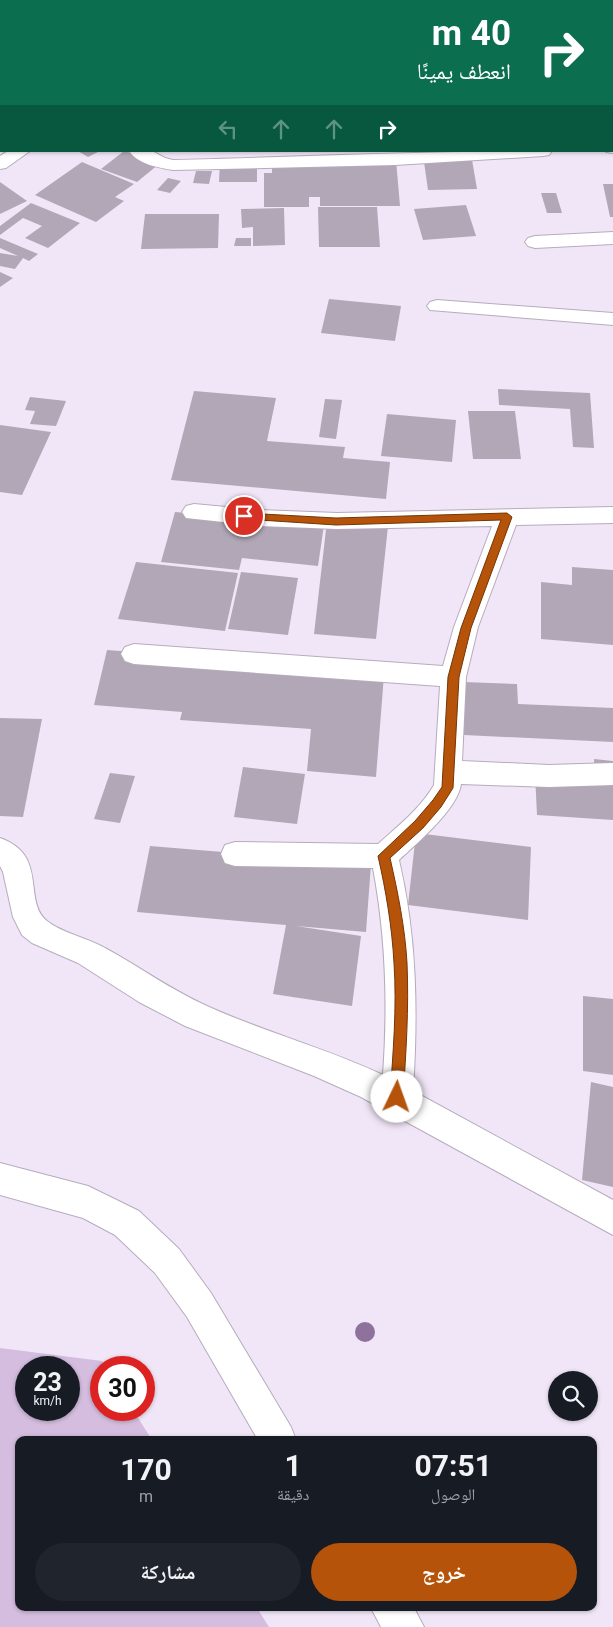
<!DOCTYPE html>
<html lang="ar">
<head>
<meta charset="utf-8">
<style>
  :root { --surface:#171b24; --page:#20242c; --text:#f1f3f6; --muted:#9ea1a6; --accent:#b45309 }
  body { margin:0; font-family:Roboto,"Noto Naskh Arabic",sans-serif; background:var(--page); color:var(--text); direction:rtl; height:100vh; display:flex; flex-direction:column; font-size:19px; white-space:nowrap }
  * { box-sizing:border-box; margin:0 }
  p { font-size:16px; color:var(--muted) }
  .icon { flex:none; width:28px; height:28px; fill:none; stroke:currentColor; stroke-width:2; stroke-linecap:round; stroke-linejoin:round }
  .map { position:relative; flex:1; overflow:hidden; direction:ltr }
  .side { position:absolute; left:15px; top:1436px; width:582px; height:175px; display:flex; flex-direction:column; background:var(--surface); border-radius:10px; box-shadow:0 1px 4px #0004; direction:rtl }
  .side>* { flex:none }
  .top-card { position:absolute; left:0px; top:0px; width:614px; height:152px; box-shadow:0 1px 4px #0004; direction:rtl; background:#0b6e4f; color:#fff; overflow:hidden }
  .controls { position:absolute; left:548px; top:1371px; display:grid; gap:10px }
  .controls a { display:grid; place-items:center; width:50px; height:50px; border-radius:50%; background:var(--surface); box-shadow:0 1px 4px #0004; font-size:25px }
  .speed { position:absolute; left:15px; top:1356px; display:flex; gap:10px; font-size:25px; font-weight:700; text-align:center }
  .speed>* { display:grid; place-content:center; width:65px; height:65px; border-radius:50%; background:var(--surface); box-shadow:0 1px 4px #0004; line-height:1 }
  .speed small { font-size:12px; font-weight:400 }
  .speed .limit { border:8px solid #d22; background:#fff; color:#111 }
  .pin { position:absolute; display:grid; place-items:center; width:42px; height:42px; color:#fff; margin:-21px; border:2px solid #fff; border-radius:50%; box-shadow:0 1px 5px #0007 }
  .me { position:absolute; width:55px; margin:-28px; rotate:3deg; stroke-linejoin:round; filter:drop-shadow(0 0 4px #0008) }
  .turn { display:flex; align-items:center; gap:18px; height:105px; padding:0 20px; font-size:22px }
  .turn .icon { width:65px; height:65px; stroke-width:2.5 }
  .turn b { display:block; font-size:35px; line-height:42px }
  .lanes { display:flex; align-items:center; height:48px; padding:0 20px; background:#0003; justify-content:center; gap:25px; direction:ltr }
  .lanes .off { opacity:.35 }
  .eta { display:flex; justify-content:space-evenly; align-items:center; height:85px; text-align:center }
  .eta b { font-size:30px; font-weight:700; line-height:35px }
  .button { display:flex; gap:10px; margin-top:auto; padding:10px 20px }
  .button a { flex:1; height:58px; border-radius:30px; background:var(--accent); color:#fff; font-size:20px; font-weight:700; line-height:58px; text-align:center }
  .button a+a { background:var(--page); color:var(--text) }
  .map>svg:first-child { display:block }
</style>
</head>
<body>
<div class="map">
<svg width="613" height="1627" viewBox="0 0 613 1627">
  <rect width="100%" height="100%" fill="#f1e6f7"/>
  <!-- green -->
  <path fill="#d4bddf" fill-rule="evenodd" d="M 0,1348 L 102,1361 L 107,1367 L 101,1368 L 101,1410 L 133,1410 L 152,1440 L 19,1440 L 19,1608 L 257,1608 L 269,1627 L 0,1627 ZM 26,1368 L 69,1368 L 69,1410 L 26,1410 Z"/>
  <!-- building -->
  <g fill="#b1a7b7">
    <path d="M 78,151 L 100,151 L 88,157 Z"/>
    <path d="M 124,151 L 125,151 L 159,164 L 137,182 L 101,169 Z"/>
    <path d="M 471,154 L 477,189 L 428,190 L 423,155 Z"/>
    <path d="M 257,160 L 257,182 L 219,182 L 220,161 Z"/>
    <path d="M 272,160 L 396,160 L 400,206 L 320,206 L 320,197 L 309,197 L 309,207 L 264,207 L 264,173 L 272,173 Z"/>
    <path d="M 82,162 L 134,184 L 115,197 L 124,201 L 96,222 L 35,195 Z"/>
    <path d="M 196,171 L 212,171 L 209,184 L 193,183 Z"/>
    <path d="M 168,178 L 181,181 L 170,193 L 157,190 Z"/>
    <path d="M 0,182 L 27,201 L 0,214 Z"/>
    <path d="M 603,184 L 613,184 L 613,217 L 610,217 Z"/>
    <path d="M 541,193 L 556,193 L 562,213 L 547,213 Z"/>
    <path d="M 31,203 L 80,223 L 48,248 L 25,238 L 42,226 L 23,218 L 0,235 L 0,226 Z"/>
    <path d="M 466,205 L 476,236 L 423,240 L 414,209 Z"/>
    <path d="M 318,207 L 377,207 L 380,247 L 319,247 Z"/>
    <path d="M 284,208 L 285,245 L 253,246 L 253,227 L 242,228 L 241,209 Z"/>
    <path d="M 145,214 L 219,214 L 218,248 L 141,249 Z"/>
    <path d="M 0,238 L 38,254 L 29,261 L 23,258 L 15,269 L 0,266 L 0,253 L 18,256 L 0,248 Z"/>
    <path d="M 236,238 L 251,238 L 251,246 L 234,246 Z"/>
    <path d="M 0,272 L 13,278 L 0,287 Z"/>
    <path d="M 329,299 L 401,306 L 395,341 L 321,333 Z"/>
    <path d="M 498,389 L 590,393 L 594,448 L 573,447 L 570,409 L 499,405 Z"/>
    <path d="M 194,391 L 276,398 L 267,441 L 345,447 L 343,458 L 390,462 L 386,499 L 171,480 Z"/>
    <path d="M 30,397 L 66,401 L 56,426 L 30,424 L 35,411 L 25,410 Z"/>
    <path d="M 325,399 L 342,400 L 336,439 L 319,437 Z"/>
    <path d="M 468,411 L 515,411 L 521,459 L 473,459 Z"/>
    <path d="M 387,414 L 456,420 L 452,462 L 381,456 Z"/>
    <path d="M 0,425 L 51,432 L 22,495 L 0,492 Z"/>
    <path d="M 175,512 L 324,525 L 318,566 L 242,558 L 239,570 L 161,562 Z"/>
    <path d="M 327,521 L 388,526 L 376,639 L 314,634 Z"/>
    <path d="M 136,562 L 238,573 L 225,631 L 118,619 Z"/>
    <path d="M 572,567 L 613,570 L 613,645 L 541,639 L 541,582 L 572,585 Z"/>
    <path d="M 241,572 L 298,578 L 288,635 L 228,629 Z"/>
    <path d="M 107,650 L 319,666 L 384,675 L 376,777 L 307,771 L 311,729 L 180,720 L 182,712 L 94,705 Z"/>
    <path d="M 464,682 L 517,684 L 518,704 L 613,708 L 613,742 L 464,735 Z"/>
    <path d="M 0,718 L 42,719 L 23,817 L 0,816 Z"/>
    <path d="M 594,759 L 613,761 L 613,820 L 537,815 L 535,774 L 595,777 Z"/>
    <path d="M 243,767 L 305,774 L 297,824 L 234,817 Z"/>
    <path d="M 110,773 L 135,776 L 120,823 L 94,819 Z"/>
    <path d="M 416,833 L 531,847 L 528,920 L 408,905 Z"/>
    <path d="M 150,846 L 371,864 L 366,932 L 296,926 L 361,936 L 352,1006 L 273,994 L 286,925 L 137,912 Z"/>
    <path d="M 583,996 L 613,999 L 613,1075 L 583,1071 Z"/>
    <path d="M 591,1082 L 613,1087 L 613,1187 L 582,1180 Z"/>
  </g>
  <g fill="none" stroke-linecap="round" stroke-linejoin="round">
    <defs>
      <g id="minor">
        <path d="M 0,0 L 9,0 L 10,1 L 1,1 L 0,6 Z"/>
        <path d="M 221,0 L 240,0 L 241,1 L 222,1 Z"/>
        <path d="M 612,143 L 613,153 L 606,152 L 612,151 Z"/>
        <path d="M 8,151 L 30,151 L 6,168 L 0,169 L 0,156 Z"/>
        <path d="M 129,151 L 152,151 L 165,158 L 173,160 C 299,157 425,151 552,151 L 549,155 L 543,156 L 395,165 L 173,170 C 159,168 138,164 129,151 Z"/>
        <path d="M 613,232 L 613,244 L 535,248 L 528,246 L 525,242 L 528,238 L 535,236 Z"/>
        <path d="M 437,300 L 613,313 L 613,325 L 430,310 L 427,306 L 430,302 Z"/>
        <path d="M 194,504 L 260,510 L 337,513 L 613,507 L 613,523 L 516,525 L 478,627 L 466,677 L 462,761 L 549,765 L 613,763 L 613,785 L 549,787 L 461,784 C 458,809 417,843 399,860 C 417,937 418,1012 413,1091 L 613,1200 L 613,1235 L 361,1097 L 314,1076 L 185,1026 L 139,1002 L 78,963 L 32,943 L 22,935 L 13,917 L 3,872 L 0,866 L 0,838 C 49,855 22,901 47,921 C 62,933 88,938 105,948 C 140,967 171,990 207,1006 C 264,1032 326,1048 383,1075 C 388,1005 386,937 373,868 L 235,866 L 225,863 L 221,854 L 225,845 L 235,842 L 378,844 C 398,826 420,809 434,785 L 440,686 L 134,664 L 125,661 L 121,654 L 125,647 L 134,644 L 443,666 L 454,627 L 492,526 L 337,529 L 260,526 L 186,518 L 182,512 L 186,506 Z"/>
        <path d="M 0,1163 L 88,1186 L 139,1211 L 179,1249 L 211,1293 L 291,1427 L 296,1440 L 258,1440 L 187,1317 L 155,1273 L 115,1235 L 83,1218 L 0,1195 Z"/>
        <path d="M 371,1608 L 414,1608 L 424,1627 L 381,1627 Z"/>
      </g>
    </defs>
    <!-- minor casing -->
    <use href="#minor" stroke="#b6acbc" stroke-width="2"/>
    <!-- minor -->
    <use href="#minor" fill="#fff" fill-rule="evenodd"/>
  </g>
  <!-- trees -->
  <circle fill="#8f729c" cx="365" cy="1332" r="10"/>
  <!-- route -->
  <path fill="#b45309" stroke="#753606" d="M 244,513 L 336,518 L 507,513 L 512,517 L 471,628 L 459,677 L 453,788 L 441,807 L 423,828 L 390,858 C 398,893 405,928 407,963 C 409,1008 406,1053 403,1097 L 402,1102 L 397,1104 L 392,1102 L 390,1097 C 393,1053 397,1008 394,963 C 392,927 386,891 378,856 L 415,821 L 433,800 L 442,787 L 448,677 L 461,628 L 501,520 L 336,525 L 244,519 L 239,516 Z"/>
</svg>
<div class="controls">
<a><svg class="icon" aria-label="search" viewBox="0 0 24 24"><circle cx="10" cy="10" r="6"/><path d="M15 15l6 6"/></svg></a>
</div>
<div class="speed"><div>23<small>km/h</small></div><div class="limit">30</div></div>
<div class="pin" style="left:244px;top:516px;background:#d93025"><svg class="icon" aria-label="arrive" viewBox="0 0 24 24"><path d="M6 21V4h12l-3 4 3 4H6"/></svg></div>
<svg class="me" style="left:397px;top:1097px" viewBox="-20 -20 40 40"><circle r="19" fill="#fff"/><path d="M0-13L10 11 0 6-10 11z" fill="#b45309"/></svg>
<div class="top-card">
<div class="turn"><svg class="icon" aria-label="right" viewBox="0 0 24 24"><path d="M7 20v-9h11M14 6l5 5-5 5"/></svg><div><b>40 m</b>انعطف يمينًا</div></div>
<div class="lanes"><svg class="icon off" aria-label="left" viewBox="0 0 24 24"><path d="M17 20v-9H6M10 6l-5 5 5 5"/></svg><svg class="icon off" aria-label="ahead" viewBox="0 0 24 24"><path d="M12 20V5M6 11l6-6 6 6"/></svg><svg class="icon off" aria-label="ahead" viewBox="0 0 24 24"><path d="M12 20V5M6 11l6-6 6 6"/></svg><svg class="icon" aria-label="right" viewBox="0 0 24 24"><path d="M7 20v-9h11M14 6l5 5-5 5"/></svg></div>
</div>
<section class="side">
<div class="eta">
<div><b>07:51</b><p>الوصول</p></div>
<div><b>1</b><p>دقيقة</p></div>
<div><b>170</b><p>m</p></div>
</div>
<div class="button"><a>خروج</a><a>مشاركة</a></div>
</section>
</div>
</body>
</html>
